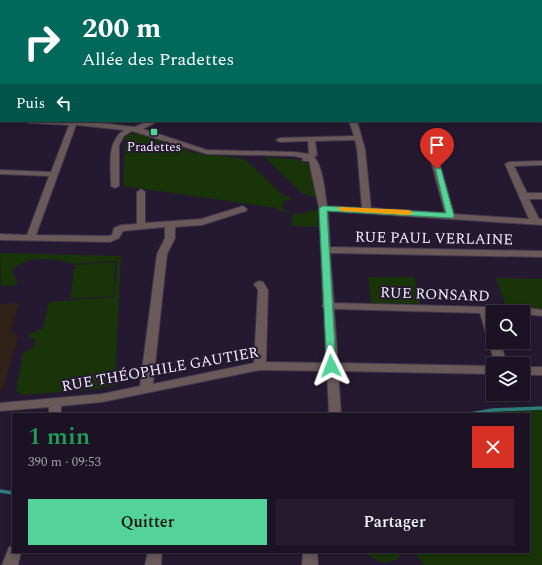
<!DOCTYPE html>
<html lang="fr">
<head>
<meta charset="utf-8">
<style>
  :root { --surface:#1b1324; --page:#241c2c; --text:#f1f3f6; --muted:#a09ea6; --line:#393241; --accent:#53d397 }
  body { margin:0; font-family:Spectral,serif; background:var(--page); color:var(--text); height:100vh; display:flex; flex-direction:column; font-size:15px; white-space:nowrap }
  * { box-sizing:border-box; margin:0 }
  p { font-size:13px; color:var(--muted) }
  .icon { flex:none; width:22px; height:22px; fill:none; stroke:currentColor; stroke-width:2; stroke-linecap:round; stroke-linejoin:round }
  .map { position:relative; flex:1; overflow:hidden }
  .details { position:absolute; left:12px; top:413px; width:518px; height:140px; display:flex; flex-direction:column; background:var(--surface); border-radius:0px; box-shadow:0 2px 6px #0003,0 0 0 1px var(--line) }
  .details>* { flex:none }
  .top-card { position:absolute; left:0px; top:0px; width:542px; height:122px; box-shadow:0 2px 6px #0003,0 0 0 1px var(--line); background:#00695c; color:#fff; overflow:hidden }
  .tools { position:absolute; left:486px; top:305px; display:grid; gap:8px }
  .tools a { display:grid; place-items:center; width:44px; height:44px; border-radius:0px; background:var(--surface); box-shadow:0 2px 6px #0003,0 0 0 1px var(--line); font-size:20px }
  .pin { position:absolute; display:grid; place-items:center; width:34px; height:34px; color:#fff; margin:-41px -17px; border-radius:50% 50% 50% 0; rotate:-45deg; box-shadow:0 0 4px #0007 }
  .pin .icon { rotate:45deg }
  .me { position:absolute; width:44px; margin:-22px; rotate:357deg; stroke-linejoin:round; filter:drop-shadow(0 0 3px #0008) }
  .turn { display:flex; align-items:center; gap:14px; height:84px; padding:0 16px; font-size:18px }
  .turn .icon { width:52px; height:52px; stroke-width:2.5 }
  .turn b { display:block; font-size:28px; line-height:34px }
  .then { display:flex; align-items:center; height:38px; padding:0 16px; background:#0003; gap:8px; font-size:15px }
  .round { display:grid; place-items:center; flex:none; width:42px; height:42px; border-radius:0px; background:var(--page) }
  .summary { display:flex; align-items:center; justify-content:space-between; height:68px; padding:0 16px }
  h1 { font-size:24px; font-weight:600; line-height:30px; color:#1e9e55 }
  .button { display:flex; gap:8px; margin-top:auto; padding:8px 16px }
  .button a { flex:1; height:46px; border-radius:0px; background:var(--accent); color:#111; font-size:16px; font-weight:600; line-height:46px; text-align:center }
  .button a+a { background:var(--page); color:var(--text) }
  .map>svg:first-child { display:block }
</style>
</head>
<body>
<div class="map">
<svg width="542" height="565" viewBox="0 0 542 565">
  <rect width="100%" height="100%" fill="#241930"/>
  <!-- education -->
  <path fill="#312218" d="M 19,303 L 11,331 L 18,336 L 3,389 L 0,390 L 0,304 Z"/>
  <!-- green -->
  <g fill="#193409">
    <path d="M 24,0 L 244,0 L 23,1 Z"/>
    <path d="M 134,133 L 153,137 L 194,153 L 239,158 L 247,161 L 284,196 L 288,196 L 292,199 L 284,201 L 283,210 L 291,211 L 290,212 L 282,212 L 277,208 L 123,186 L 125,136 Z"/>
    <path d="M 264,157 L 304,160 C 313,167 315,187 318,198 L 303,194 Z"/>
    <path d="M 312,210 L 318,211 L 318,227 L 291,226 L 293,214 L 302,214 Z"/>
    <path d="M 0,253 L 121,256 L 115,385 L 99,389 L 23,395 L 16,391 L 23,353 L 33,348 L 36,340 L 30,337 L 29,334 L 43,328 L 49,302 L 114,297 L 117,261 L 71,264 L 61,260 L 38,259 L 27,261 L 13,268 L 12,274 L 17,279 L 17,285 L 1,286 Z"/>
    <path d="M 115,262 L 113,296 L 70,299 L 75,265 Z"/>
    <path d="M 368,277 L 415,277 L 420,304 L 371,303 Z"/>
    <path d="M 496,278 L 542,279 L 542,310 L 529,308 L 506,307 Z"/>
    <path d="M 542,406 L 542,565 L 424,565 L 419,558 L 411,552 L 529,552 L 529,414 L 456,414 L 501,408 Z"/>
    <path d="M 365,552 L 402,552 L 398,559 C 384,565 376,562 365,552 Z"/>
  </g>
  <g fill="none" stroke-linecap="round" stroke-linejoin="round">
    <!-- stream -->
    <g stroke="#2e7a7d" stroke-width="3.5">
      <path d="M 470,414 L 493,410 L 542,408"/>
      <path d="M 0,491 L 13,493"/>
    </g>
    <defs>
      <g id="minor">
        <rect x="519" y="0" width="23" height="1"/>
        <rect x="541" y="18" width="1" height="4"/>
        <path d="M 0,118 L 1,121 L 4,122 L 0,122 Z"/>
        <path d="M 25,121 L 83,121 L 135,127 L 148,121 L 158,121 L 143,129 L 207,150 L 294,152 L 309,154 L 308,141 L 280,142 L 276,140 L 280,138 L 354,136 L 349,121 L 357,121 L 365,149 L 371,208 L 445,213 L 429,154 L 430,149 L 434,147 L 438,149 L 437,154 L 454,214 L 529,219 L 505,164 L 509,162 L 542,161 L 542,165 L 514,166 L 527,193 L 542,193 L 542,199 L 529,199 L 539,219 L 542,219 L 542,225 L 328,211 L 330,247 L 542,251 L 542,257 L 330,253 L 334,303 L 529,308 L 542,310 L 542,316 L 523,314 L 523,312 L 490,313 L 493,321 L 493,342 L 500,342 L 507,364 L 495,364 L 480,313 L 334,309 L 338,363 L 493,366 L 493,374 L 338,371 L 341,414 L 329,414 L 327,371 L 260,370 L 102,402 L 61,406 L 61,414 L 49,414 L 49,407 L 0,411 L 0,403 L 102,394 L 140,386 L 157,254 L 165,238 L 165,227 L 123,231 L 119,238 L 110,242 L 0,240 L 0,234 L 27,235 L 49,176 L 0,174 L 0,170 L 51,172 L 69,125 L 29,123 ZM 76,125 L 124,130 C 106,142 111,166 111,186 L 115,188 L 119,186 L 119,145 L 124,136 L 132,131 L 207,154 L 294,156 L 303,158 L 303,161 L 309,161 L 319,208 L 323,304 L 322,306 L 324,308 L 326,363 L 266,362 L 268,290 L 263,282 L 259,281 L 254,284 L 258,290 L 254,363 L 153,384 L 167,254 L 175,238 L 175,227 L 202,225 L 246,211 L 247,209 L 243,206 L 201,219 L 145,223 L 145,192 L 141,189 L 137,192 L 137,224 L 121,225 L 114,228 L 112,235 L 108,236 L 36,235 ZM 355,140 L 357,149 L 362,208 L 327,206 C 325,193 323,166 314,157 L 317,155 L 315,141 Z"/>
        <rect x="523" y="367" width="19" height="8"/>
        <path d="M 13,546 L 13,552 L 21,552 L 18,565 L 2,565 L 9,547 Z"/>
        <path d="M 148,552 L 162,552 L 161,565 L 145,565 Z"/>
        <path d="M 303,552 L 317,552 L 318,565 L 302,565 Z"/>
      </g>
      <path id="primary" d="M 1,30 L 1,35 L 0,36 L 0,31 Z"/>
    </defs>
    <!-- minor casing -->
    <use href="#minor" stroke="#41364c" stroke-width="2"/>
    <!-- primary casing -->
    <use href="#primary" stroke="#41364c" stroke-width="2"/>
    <!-- minor -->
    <use href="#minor" fill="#695959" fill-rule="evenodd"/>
    <!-- primary -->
    <use href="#primary" fill="#b49495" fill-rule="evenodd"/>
  </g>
  <!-- route -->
  <path fill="#53d397" stroke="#368962" d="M 435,167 L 441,169 L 454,216 L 453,218 L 327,211 L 336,366 L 331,370 L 327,369 L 319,208 L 323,206 L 446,213 Z"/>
  <!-- slow -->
  <path fill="#f59e0b" d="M 339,207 L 409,210 L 413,213 L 409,215 L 342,211 L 338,209 Z"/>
  <!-- markers -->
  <rect fill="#53d397" stroke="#241930" stroke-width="1.5" x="150" y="128" width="8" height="8" rx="2"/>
  <g text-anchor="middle" stroke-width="4" stroke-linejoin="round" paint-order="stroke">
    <!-- far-poi labels -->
    <g font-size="13" fill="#f1ebfb" stroke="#241930">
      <text x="154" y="151">Pradettes</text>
    </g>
    <!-- street labels -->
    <g font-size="15" fill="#f1ebfb" stroke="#241930">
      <text transform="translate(434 238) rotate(1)" y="5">RUE PAUL VERLAINE</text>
      <text transform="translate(435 294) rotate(2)" y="5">RUE RONSARD</text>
      <text transform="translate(160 369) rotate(-10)" y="5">RUE THÉOPHILE GAUTIER</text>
    </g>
  </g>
</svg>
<div class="tools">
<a><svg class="icon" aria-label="search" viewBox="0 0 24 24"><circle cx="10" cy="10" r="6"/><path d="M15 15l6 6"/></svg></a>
<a><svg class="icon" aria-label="layers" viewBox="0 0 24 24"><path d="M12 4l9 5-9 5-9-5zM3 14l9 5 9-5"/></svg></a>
</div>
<div class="pin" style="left:437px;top:169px;background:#d93025"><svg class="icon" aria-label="arrive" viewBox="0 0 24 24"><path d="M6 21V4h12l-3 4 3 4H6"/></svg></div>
<svg class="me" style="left:331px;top:366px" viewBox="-20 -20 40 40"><path d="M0-17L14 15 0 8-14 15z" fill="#53d397" stroke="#fff" stroke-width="4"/></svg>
<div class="top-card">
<div class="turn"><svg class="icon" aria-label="right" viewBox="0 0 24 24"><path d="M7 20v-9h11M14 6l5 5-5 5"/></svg><div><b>200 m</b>Allée des Pradettes</div></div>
<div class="then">Puis<svg class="icon" aria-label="left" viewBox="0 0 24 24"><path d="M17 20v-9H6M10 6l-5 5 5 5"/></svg></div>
</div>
<section class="details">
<div class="summary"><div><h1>1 min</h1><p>390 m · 09:53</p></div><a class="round" style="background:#d93025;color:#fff"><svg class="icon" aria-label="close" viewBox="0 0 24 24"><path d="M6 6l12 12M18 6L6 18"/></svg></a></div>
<div class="button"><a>Quitter</a><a>Partager</a></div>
</section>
</div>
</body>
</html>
